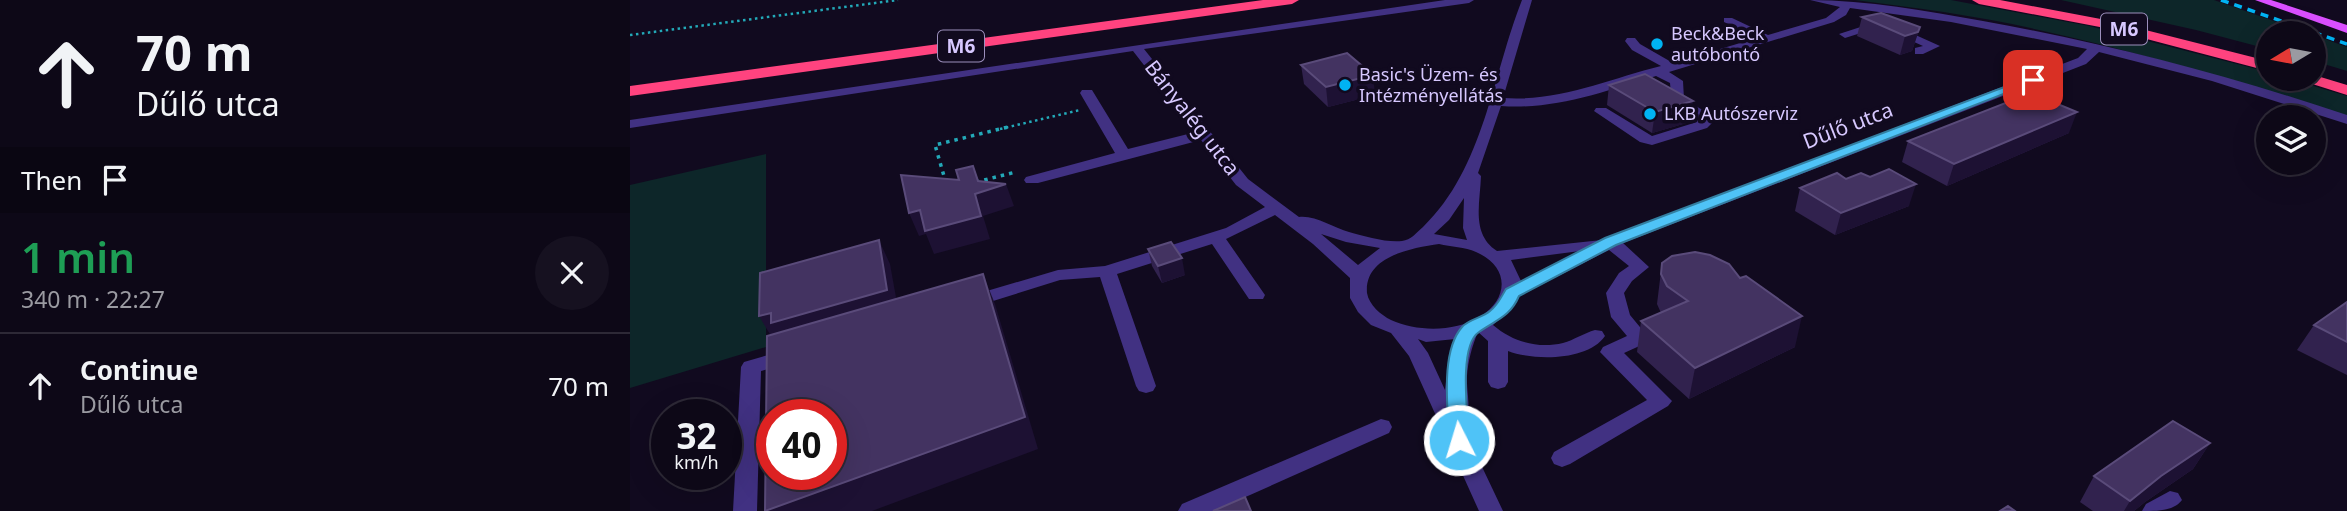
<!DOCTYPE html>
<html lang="en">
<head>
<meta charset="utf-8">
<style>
  :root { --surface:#0d0817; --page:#161120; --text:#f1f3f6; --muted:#9a9aa1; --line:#2d2936 }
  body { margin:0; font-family:"Noto Sans",sans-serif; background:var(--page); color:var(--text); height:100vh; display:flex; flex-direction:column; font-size:26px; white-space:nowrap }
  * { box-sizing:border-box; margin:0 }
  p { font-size:23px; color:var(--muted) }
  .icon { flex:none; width:38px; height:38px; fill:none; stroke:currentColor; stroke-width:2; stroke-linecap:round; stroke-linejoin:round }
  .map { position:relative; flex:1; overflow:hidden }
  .drawer { display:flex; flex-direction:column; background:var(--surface); width:630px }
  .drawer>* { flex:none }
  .hud { background:#0d0817; color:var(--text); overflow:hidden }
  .needle { width:46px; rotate:260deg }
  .fabs { position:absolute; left:1626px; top:21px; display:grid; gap:14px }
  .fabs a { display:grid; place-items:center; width:70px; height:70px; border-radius:50%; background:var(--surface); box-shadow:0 7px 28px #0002,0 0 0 2px var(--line); font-size:35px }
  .speed { position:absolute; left:21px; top:399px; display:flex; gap:14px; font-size:35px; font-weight:700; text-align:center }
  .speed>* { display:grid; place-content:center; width:91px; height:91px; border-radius:50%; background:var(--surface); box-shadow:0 7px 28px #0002,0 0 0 2px var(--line); line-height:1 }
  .speed small { font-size:18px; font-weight:400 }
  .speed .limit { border:10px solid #d22; background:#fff; color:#111 }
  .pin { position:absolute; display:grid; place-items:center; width:60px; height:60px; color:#fff; margin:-30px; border-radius:14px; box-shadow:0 4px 10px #0006 }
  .me { position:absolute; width:77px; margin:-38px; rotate:355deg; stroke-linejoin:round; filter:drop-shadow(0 0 5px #0008) }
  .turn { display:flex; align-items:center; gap:24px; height:147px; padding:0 21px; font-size:32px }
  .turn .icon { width:91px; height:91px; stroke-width:2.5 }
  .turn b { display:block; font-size:49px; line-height:60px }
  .then { display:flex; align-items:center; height:66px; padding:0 21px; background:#0003; gap:14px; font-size:26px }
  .round { display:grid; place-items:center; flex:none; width:74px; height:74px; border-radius:37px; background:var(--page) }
  .head { display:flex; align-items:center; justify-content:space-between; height:119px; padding:0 21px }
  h1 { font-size:42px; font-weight:600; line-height:52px; color:#1e9e55 }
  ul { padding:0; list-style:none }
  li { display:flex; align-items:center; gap:21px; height:105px; padding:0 21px; border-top:2px solid var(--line) }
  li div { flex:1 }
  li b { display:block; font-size:26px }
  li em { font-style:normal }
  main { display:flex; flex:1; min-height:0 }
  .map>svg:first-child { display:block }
</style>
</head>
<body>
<main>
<section class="drawer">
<div class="hud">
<div class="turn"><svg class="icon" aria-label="ahead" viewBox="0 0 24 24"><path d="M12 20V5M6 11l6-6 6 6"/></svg><div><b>70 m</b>Dűlő utca</div></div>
<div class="then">Then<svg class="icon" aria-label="arrive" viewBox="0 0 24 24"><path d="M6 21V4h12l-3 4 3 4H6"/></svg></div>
</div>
<div class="head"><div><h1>1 min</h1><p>340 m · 22:27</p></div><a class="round"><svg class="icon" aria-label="close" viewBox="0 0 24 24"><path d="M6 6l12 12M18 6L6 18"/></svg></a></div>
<ul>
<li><svg class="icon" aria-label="ahead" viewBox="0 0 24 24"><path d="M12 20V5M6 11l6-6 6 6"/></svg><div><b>Continue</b><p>Dűlő utca</p></div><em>70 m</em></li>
</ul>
</section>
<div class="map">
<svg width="1717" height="511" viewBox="0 0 1717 511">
  <rect width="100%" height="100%" fill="#110a1f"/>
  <!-- green -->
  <g fill="#0d2629">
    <path d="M 1225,0 L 1321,0 L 1459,26 L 1638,72 L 1638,79 L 1660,79 L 1717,96 L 1717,116 C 1615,84 1514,53 1409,30 C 1349,16 1287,8 1225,0 Z"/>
    <path d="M 1431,0 L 1584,0 L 1678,33 L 1638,33 L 1638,49 L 1566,30 Z"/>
    <path d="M 1684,35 L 1717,47 L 1717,71 L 1684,61 Z"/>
    <path d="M 136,154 L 136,347 L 0,388 L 0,185 Z"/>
  </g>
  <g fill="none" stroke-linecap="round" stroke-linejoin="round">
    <!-- path-far1 -->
    <g stroke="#23a9b8" stroke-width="2.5" stroke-dasharray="2.5 3.5" stroke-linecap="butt">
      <path d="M 0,35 L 268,0"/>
      <path d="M 370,129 L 450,110"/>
    </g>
    <!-- path -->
    <g stroke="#23a9b8" stroke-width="3.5" stroke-dasharray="3.5 5" stroke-linecap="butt">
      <path d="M 346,182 L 386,172"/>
      <path d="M 316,183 L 305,145 L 378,127"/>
    </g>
    <!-- minor -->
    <g fill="#413182" fill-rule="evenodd">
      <path d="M 815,0 L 844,0 L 839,3 L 514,49 L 618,179 L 669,217 C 685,215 704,228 719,232 C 734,236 757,243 772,241 C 781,240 786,233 793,227 C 854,168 862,76 892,0 L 902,0 L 873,98 C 930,102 978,79 1031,66 L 1002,50 L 995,41 L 997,38 L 1005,38 L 1010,44 L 1043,63 L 1127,38 L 1094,22 L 1094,18 L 1102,18 L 1138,35 L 1196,18 L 1210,7 L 1180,0 C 1238,0 1296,11 1353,21 C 1477,43 1597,75 1717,115 L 1717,124 L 1582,81 L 1469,52 L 1456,64 L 993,243 L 1019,267 L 1002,281 L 994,293 L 1000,315 L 1019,338 L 1016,343 L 994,353 L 1042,401 L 1038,406 L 940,464 L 932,467 L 924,464 L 921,458 L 924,452 L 1017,400 L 970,352 L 973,347 L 997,336 L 981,317 L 976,293 L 989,273 L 999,266 L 979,250 L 887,297 L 882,307 L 863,325 C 883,342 908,349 933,343 C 944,340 954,333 965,330 L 972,331 L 975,336 C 958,361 904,361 878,351 L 878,382 L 875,387 L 868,389 L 861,387 L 858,382 L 858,341 L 848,332 C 842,346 838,361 837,376 C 836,391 843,419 835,431 L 873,511 L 849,511 L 779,356 L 761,333 L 741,325 L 728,312 L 720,298 L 720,278 L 683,244 L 645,215 L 596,239 L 635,295 L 633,299 L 619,299 L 582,244 L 487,274 L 526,386 L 523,391 L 516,393 L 509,391 L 506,386 L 470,277 L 430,280 L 347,306 L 333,306 L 331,302 L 333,298 L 428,270 L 475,266 L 596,228 L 635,207 L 606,185 L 571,140 L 408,183 L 396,183 L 394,180 L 396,177 L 485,153 L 450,93 L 452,90 L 462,90 L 498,149 L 566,132 L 503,51 L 0,128 L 0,120 ZM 1220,8 L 1321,22 L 1457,49 L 1448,58 L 972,240 L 867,251 C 841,234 850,204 851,176 L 848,173 L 871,106 C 926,110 975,91 1026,76 L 1040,83 L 1042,104 L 1065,117 L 1067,122 L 1022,136 L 976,108 L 966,108 L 964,111 L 1010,142 L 1022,145 L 1077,128 L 1082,123 L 1076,112 L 1054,99 L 1053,81 L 1039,72 L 1204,22 L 1216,15 ZM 834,198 L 833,228 L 837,240 L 804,234 L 819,220 ZM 691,234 L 716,242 L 750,248 L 728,265 ZM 809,244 C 821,247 835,247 846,252 C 879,266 880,298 850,317 C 824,332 788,332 761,320 C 751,315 739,305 737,293 C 734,256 782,248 809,244 ZM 950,251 L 891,281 L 881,260 ZM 788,339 L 796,342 L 825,339 L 818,364 L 815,390 L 798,353 Z"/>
      <path d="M 1249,21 L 1255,24 L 1253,26 L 1215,38 L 1209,34 Z"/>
      <path d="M 1262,28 L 1270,28 L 1310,46 L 1293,54 L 1285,54 L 1285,48 L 1293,46 L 1262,32 Z"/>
      <path d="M 159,349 L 166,351 L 169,356 L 166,361 L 131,371 L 127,511 L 103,511 L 111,367 L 114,362 Z"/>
      <path d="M 751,419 L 759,421 L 762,427 L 759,433 L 584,511 L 548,511 L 552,504 Z"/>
      <path d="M 1540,491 L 1548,493 L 1552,500 C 1544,511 1527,511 1512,511 L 1516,504 Z"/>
    </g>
    <!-- major -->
    <path fill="#da4fff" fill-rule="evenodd" d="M 1625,0 L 1641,0 L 1717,25 L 1717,33 Z"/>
    <!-- highway -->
    <g fill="#ff437f" fill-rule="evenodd">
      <path d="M 633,0 L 669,0 L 662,4 L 0,96 L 0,86 Z"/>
      <path d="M 1342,0 L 1370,0 L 1476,20 L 1638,61 L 1638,71 L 1475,28 L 1349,4 Z"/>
      <path d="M 1684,75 L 1717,85 L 1717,95 L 1676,82 L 1674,79 L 1684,79 Z"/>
    </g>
    <!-- rail -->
    <path stroke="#00b3f3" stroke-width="3.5" stroke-dasharray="8 6" stroke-linecap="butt" d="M 1591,0 L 1717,44"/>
  </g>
  <!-- wall -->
  <g fill="#31224e">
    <path d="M 1232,17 L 1290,27 L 1282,51 L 1270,55 L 1227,36 Z"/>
    <path d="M 671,65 L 745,95 L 698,107 L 674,84 Z"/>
    <path d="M 979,85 L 1060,122 L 1022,133 L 977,105 Z"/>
    <path d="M 1439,133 L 1317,186 L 1272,162 L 1278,141 Z"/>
    <path d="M 1216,179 L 1279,206 L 1205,235 L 1165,211 L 1170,188 Z"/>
    <path d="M 518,249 L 555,275 L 532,283 L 522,266 Z"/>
    <path d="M 1032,263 L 1165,347 L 1059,399 L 1007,352 L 1011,321 L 1031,313 L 1027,304 Z"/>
    <path d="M 1717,302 L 1717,375 L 1667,350 L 1684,325 Z"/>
    <path d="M 1580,443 L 1563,469 L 1515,502 L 1504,511 L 1463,511 L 1450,502 L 1464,476 Z"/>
  </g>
  <!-- shaded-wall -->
  <g fill="#1d1133">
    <path d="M 1290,27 L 1282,51 L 1270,55 L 1275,36 Z"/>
    <path d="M 743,75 L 745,95 L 698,107 L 696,87 Z"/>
    <path d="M 1063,101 L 1060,122 L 1022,133 L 1025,112 Z"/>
    <path d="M 1447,112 L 1439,133 L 1317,186 L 1324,164 Z"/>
    <path d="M 343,166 L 353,191 L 376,184 L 384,206 L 353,216 L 360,239 L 304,254 L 296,234 L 289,236 L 279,213 L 345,194 Z"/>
    <path d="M 1286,184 L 1279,206 L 1205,235 L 1211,213 Z"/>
    <path d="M 249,240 L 260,264 L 269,314 L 144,341 L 129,316 Z"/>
    <path d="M 552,258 L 555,275 L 532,283 L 528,266 Z"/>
    <path d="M 353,274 L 365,304 L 408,449 L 242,511 L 135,511 Z"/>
    <path d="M 1172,316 L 1165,347 L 1059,399 L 1065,368 Z"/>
    <path d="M 1580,443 L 1563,469 L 1515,502 L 1504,511 L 1494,511 L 1500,501 L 1531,476 Z"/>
  </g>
  <!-- building -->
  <g fill="#433361" stroke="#5a4b7a" stroke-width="2" fill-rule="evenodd">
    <path d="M 1251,13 L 1290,27 L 1288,32 L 1275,36 L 1232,17 Z"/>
    <path d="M 717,53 L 743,75 L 696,87 L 671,65 Z"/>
    <path d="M 1015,74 L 1063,101 L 1025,112 L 979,85 Z"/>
    <path d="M 1401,93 L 1447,112 L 1324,164 L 1278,141 Z"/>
    <path d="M 343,166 L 348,181 L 376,184 L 345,194 L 351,216 L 295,231 L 290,210 L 279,213 L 271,175 L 329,180 L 326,170 Z"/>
    <path d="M 1259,169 L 1286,184 L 1211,213 L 1170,188 L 1207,173 L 1216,179 L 1231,173 L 1240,177 Z"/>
    <path d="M 249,240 L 257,290 L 141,323 L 141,313 L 129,316 L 130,273 Z"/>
    <path d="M 541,242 L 552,258 L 528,266 L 518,249 Z"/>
    <path d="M 1065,252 L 1080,255 L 1099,264 L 1110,278 L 1116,276 L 1172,316 L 1065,368 L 1011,321 L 1058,301 L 1037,286 L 1031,274 L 1032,263 L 1042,256 Z"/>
    <path d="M 353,274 L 395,417 L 135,511 L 137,336 ZM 142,415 L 201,415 L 201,474 L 142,474 Z"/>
    <path d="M 1717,302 L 1717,342 L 1684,325 Z"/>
    <path d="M 1543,421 L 1580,443 L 1531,476 L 1500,501 L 1464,476 Z"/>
    <path d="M 615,497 L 621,511 L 583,511 Z"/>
    <path d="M 1378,506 L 1385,511 L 1370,511 Z"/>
  </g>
  <!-- route -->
  <path fill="#4fc3f7" stroke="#337fa1" stroke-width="2" d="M 1398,78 L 1409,80 L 986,245 L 889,296 C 880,317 866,320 849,332 C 828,346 838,416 839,440 L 836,445 L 829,447 L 822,445 L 819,440 C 818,409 810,352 832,327 C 839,319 852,318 860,311 C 868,305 871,297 876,289 L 975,238 Z"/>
  <!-- markers -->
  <g fill="#00b3f3" stroke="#110a1f" stroke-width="2.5">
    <circle cx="1027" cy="44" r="7"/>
    <circle cx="715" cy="85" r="7"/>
    <circle cx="1020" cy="114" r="7"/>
  </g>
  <g text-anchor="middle" stroke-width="7" stroke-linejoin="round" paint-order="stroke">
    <!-- far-poi labels -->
    <g font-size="18" fill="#d7c8ff" stroke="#110a1f" text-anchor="start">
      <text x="1041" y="40">Beck&amp;Beck<tspan x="1041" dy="21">autóbontó</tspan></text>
      <text x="729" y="81">Basic's Üzem- és<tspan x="729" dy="21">Intézményellátás</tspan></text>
      <text x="1034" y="120">LKB Autószerviz</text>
    </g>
    <!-- shield labels -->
    <g fill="#110a1f" stroke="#9c8fbc" stroke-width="2">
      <rect x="1471" y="13.5" width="46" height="31" rx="5"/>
      <rect x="308" y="30.5" width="46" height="31" rx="5"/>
    </g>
    <g font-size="19" font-weight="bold" fill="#d7c8ff">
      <text x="1494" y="36">M6</text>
      <text x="331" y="53">M6</text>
    </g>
    <!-- street labels -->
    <g font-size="21" fill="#d7c8ff" stroke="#110a1f">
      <text transform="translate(562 118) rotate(52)" y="7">Bányalég utca</text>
      <text transform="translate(1218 126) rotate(-21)" y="7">Dűlő utca</text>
    </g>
  </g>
</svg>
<div class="fabs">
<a><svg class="needle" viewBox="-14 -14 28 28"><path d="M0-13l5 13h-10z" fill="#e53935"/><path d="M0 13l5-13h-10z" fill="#9a9aa1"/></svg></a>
<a><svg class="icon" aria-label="layers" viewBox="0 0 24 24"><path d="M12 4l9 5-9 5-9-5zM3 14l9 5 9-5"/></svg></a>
</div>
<div class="speed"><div>32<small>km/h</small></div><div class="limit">40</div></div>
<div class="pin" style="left:1403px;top:80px;background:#d93025"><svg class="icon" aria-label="arrive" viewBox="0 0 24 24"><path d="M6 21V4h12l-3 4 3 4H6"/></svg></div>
<svg class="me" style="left:829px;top:440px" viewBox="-20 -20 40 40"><circle r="17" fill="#4fc3f7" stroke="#fff" stroke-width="3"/><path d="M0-11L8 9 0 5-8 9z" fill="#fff"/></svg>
</div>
</main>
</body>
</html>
